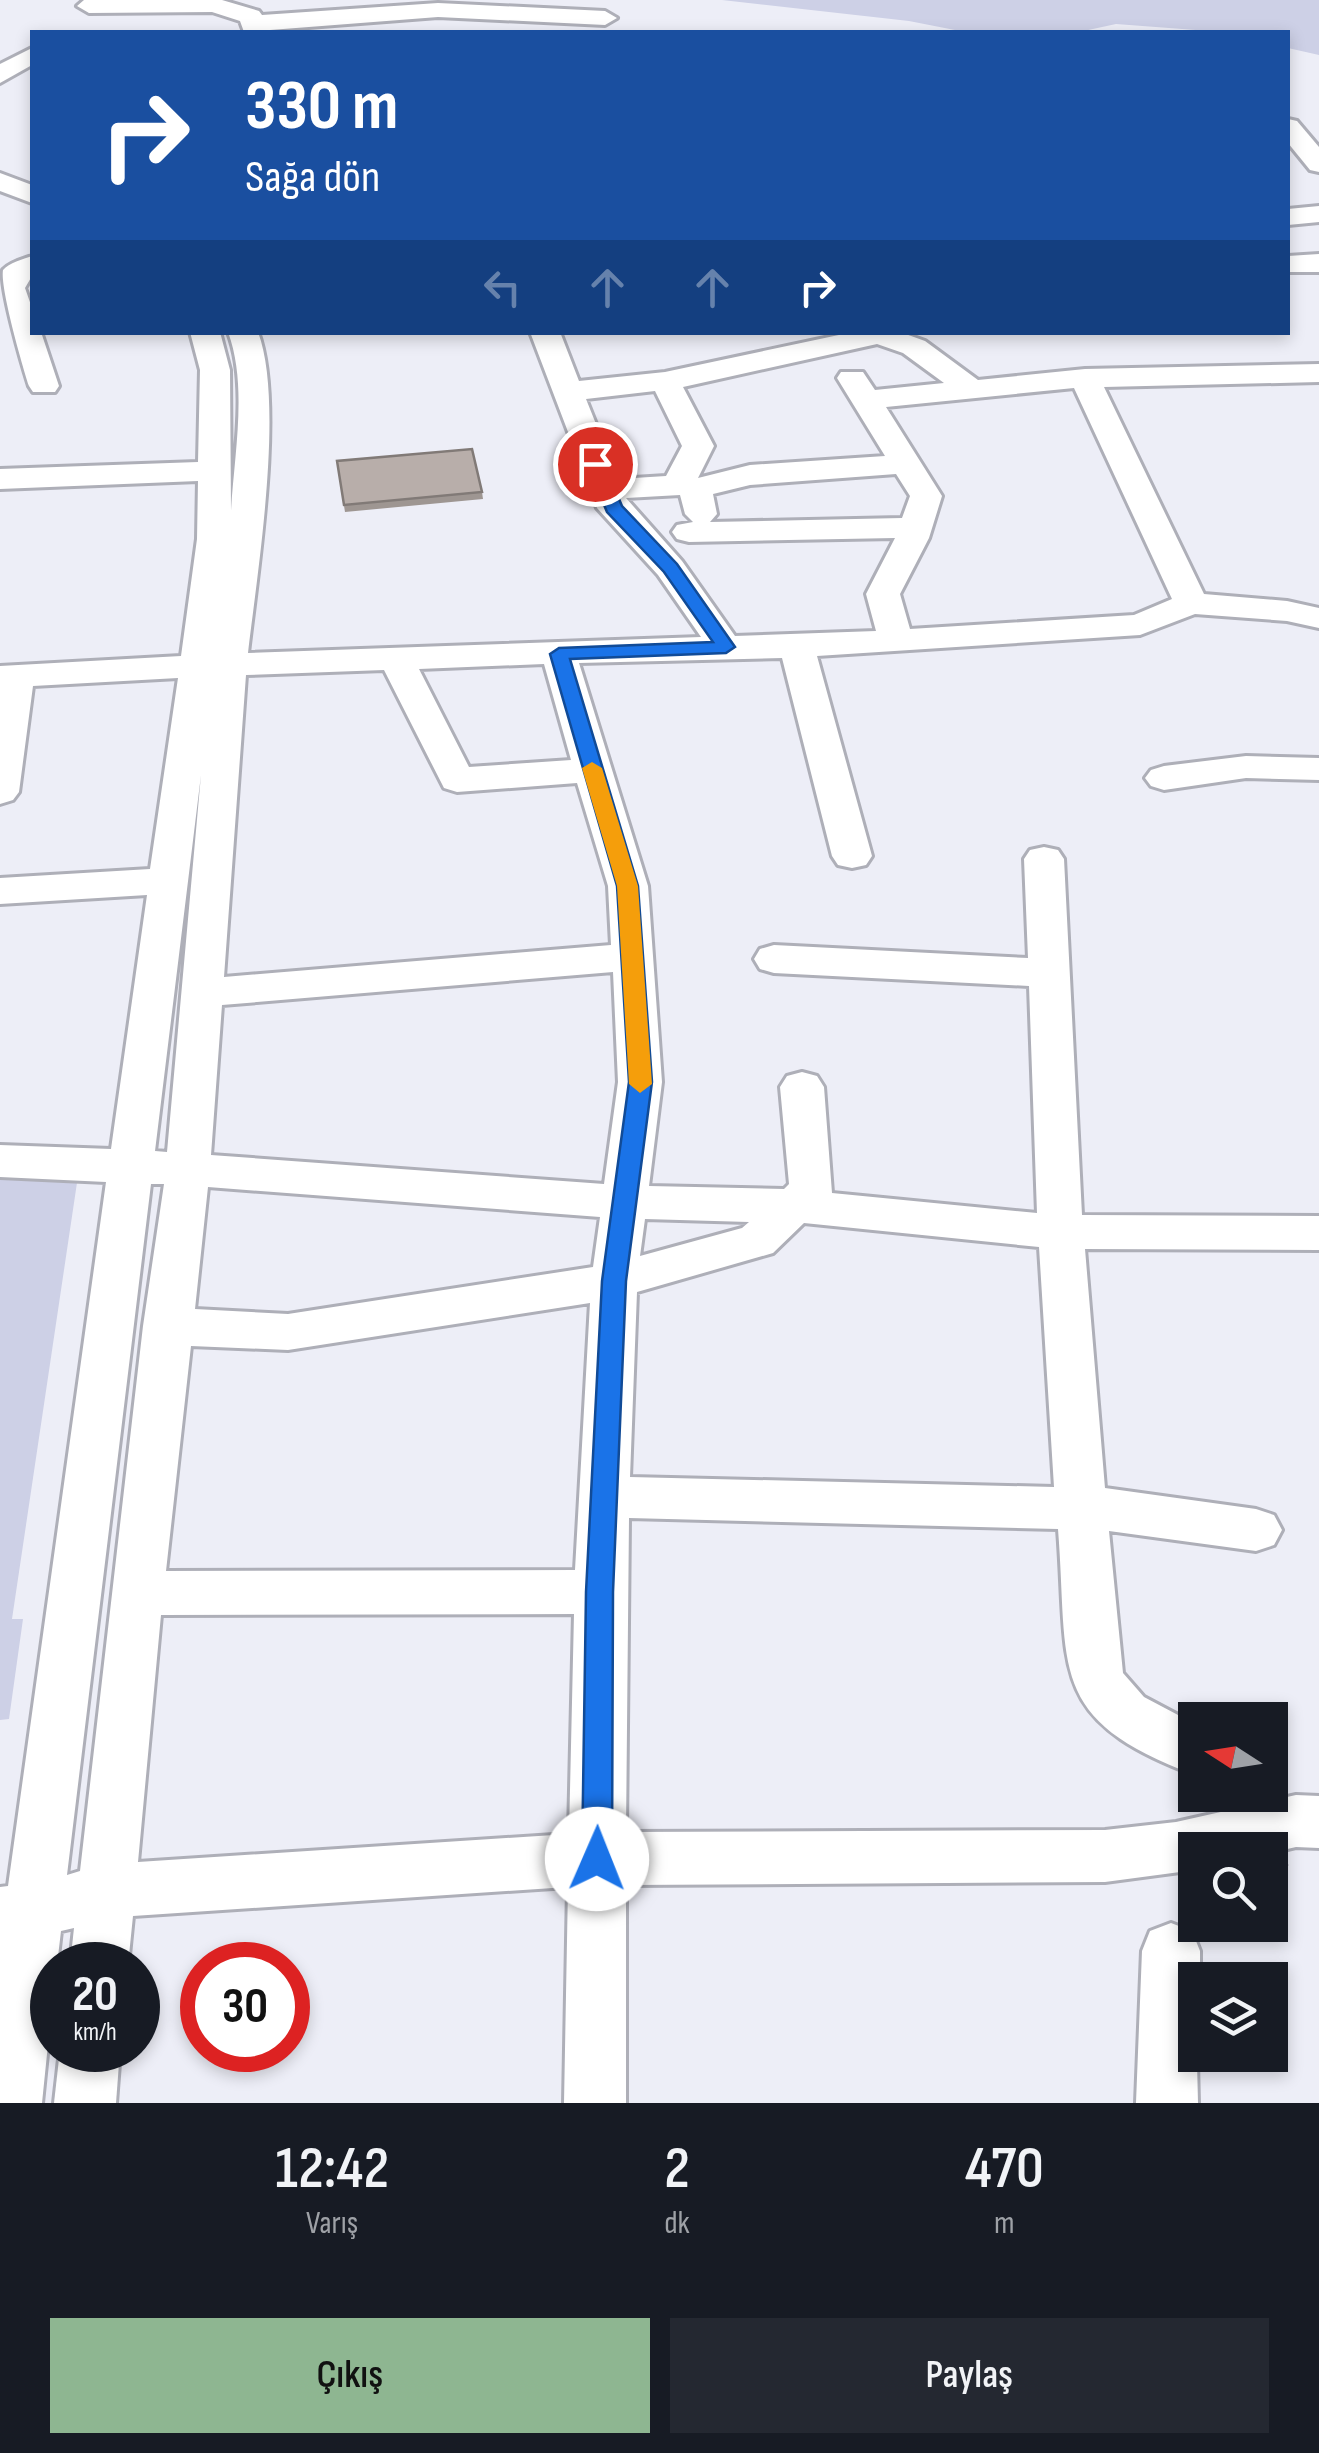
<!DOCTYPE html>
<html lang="tr">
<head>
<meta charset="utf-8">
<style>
  :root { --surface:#171b24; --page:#242831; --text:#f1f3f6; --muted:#9ea1a6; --accent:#8eb691 }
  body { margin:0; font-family:"Sofia Sans Condensed",sans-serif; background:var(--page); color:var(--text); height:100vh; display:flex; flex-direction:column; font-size:38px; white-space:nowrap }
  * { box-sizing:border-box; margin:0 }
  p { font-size:32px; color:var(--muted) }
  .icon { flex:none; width:55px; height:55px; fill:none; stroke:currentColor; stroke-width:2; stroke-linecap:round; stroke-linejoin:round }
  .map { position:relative; height:2103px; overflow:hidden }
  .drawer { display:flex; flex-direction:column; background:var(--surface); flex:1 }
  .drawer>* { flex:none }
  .hud { position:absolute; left:30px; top:30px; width:1260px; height:305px; border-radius:0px; box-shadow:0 5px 15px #0003; background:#1a4fa0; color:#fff; overflow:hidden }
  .needle { width:65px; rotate:282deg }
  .controls { position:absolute; left:1178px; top:1702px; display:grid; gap:20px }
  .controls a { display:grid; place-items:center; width:110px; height:110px; border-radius:0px; background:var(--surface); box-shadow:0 5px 15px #0003; font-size:50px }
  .speed { position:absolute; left:30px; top:1942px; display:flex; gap:20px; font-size:50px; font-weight:700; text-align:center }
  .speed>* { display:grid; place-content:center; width:130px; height:130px; border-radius:50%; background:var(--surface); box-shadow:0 5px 15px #0003; line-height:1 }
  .speed small { font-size:25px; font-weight:400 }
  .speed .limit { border:15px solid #d22; background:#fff; color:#111 }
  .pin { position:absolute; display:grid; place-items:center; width:85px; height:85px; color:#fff; margin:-42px; border:5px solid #fff; border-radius:50%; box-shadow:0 2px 10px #0007 }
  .me { position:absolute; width:110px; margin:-55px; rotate:1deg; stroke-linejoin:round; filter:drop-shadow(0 0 8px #0008) }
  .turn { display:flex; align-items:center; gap:35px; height:210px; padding:0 50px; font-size:45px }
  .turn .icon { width:130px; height:130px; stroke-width:2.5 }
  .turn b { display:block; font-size:70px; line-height:85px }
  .lanes { display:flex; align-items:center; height:95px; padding:0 50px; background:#0003; justify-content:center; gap:50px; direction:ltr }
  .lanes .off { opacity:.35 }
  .eta { display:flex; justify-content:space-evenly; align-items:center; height:170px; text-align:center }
  .eta b { font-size:60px; font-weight:600; line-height:70px }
  .cta { display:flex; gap:20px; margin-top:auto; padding:20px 50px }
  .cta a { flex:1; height:115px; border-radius:0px; background:var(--accent); color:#111; font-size:40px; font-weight:600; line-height:115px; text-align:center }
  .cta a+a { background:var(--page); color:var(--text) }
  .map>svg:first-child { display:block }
</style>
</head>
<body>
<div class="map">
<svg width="1319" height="2103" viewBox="0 0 1319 2103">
  <rect width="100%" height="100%" fill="#edeef7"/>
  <!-- green -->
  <g fill="#cdd0e6">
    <path d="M 722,0 L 1319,0 L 1319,55 L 1288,48 L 1288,32 L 1222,32 L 1116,24 L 1079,32 L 965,32 L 909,21 Z"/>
    <path d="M 78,1176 L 12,1619 L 23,1619 L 9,1719 L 0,1720 L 0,1178 Z"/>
  </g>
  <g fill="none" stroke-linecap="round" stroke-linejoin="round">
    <defs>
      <g id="minor">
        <path d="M 84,0 L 222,0 L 259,11 L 262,15 L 438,3 L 605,11 L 617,18 L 605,25 L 438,17 L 244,32 L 240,21 L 212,12 L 89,13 L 77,6 Z"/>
        <path d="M 32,48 L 32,65 L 0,83 L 0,64 Z"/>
        <path d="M 1288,119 L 1297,121 L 1319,147 L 1319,172 L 1310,170 L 1288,143 Z"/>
        <path d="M 0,173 L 32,185 L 32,203 L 0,191 Z"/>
        <path d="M 1319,206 L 1319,222 L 1288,225 L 1288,209 Z"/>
        <path d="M 1319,254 L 1319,272 L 1288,272 L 1288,256 Z"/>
        <path d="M 32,256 L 32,276 L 25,288 L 32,308 L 32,332 L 41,332 L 59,386 L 55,392 L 33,392 L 29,386 C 22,364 0,288 3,270 C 9,263 23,259 32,256 Z"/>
        <path d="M 190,332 L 220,332 L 230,370 L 231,511 C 234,455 248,386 228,332 L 258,332 C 285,404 257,574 248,653 L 701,637 L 658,575 L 597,508 L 530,332 L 560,332 L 579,381 L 665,372 L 853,332 L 900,332 L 925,341 L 978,380 L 1085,369 L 1319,364 L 1319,382 L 1104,387 L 1204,594 L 1287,601 L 1319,608 L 1319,628 L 1287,621 L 1195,614 L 1140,635 L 817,656 L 872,856 L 866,865 L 852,868 L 838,865 L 832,856 L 782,658 L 579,663 L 648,886 L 662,1082 L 649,1186 L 784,1189 L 789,1184 L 780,1087 L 787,1076 L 802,1072 L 817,1076 L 824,1087 L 832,1193 L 1037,1213 L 1029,986 L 774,973 L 760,969 L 754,959 L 760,949 L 774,945 L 1028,958 L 1024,859 L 1030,850 L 1044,847 L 1058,850 L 1064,859 L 1082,1215 L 1319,1216 L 1319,1250 L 1085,1249 L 1105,1488 L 1256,1509 L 1274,1515 L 1282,1530 L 1274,1545 L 1256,1551 L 1109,1531 L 1123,1673 L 1144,1697 L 1195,1724 L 1195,1775 C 1045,1719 1069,1669 1058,1529 L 629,1518 L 626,1832 L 1105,1830 L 1176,1822 L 1296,1795 L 1319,1796 L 1319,1848 L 1296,1847 L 1270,1853 L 1195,1850 L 1195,1870 L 1105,1882 L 626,1885 L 626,2103 L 564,2103 L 568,1887 L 133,1916 L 128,1965 L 70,1965 L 74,1928 L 61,1931 L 57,1965 L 52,1965 L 52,2005 L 42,2103 L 0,2103 L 0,1887 L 8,1886 L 106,1182 L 0,1177 L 0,1145 L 111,1149 L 147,895 L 0,904 L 0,878 L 150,869 L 178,678 L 33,686 L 19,792 L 13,800 L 0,804 L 0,666 L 181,656 L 197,539 L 198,481 L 0,489 L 0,469 L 198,462 L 200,370 ZM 877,344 L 903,353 L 944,383 L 875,390 L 863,372 L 841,372 L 837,378 L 885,456 L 750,465 L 698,478 L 714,446 L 683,387 ZM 1074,388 L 1172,599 L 1134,615 L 910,629 L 900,594 L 929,538 L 942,496 L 886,407 ZM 655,391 L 682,446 L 666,476 L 618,479 L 586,399 ZM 896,474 L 910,496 L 902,518 L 710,522 L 717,514 L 713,494 L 750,485 ZM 680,495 L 685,514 L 693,522 L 677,525 L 672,532 L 677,539 L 689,542 L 895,538 L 866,594 L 876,631 L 735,636 L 682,561 L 626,498 ZM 544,664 L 571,760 L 469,767 L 419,669 ZM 384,670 L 444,788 L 457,792 L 577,783 L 608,886 L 611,945 L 224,977 L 246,675 ZM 201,775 L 167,1152 L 155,1151 ZM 613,972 L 618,1082 L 604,1184 L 211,1155 L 222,1005 ZM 151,1184 L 164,1184 L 143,1326 L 80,1871 L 67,1875 ZM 208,1187 L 600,1217 L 593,1267 L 288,1314 L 195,1309 ZM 645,1219 L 749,1222 L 742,1228 L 640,1256 ZM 804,1223 L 1039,1247 L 1054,1487 L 630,1477 L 637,1292 L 773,1253 ZM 590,1303 L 575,1570 L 166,1571 L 191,1346 L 288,1350 ZM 574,1614 L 569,1834 L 138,1862 L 161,1615 Z"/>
        <path d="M 1246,756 L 1319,758 L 1319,780 L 1246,778 L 1164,790 L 1151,786 L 1145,778 L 1151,770 L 1164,766 Z"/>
        <path d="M 1171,1923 L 1192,1931 L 1200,1951 L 1200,1980 L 1195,1980 L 1198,2103 L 1136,2103 L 1142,1951 L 1150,1931 Z"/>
        <path d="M 60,2050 L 120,2050 L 116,2103 L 54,2103 Z"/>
      </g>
    </defs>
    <!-- minor casing -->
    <use href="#minor" stroke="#aeafb8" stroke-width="6"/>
    <!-- path -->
    <path stroke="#8c8d93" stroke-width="8" stroke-dasharray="6 10" stroke-linecap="butt" d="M 1270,1893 L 1285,1863"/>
    <!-- minor -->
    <use href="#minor" fill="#fff" fill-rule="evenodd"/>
  </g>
  <!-- wall -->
  <path fill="#9e9692" d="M 337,461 L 482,492 L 483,499 L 345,512 Z"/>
  <!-- building -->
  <path fill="#b8aeaa" stroke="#817a77" stroke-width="2.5" d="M 472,449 L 482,492 L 344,505 L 337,461 Z"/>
  <!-- route -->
  <path fill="#1a73e8" stroke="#114b97" stroke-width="2.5" d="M 595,458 L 604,464 L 622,506 L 677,564 L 735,647 L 726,653 L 570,659 L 638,886 L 652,1082 L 626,1281 L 613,1592 L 612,1859 L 608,1869 L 597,1873 L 586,1869 L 582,1859 L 586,1592 L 602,1281 L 629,1082 L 617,886 L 550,654 L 559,648 L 713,642 L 664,572 L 607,512 L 587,464 Z"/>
  <!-- slow -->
  <path fill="#f59e0b" d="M 592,762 L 602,768 L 638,886 L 652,1084 L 640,1093 L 629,1084 L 617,886 L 582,768 Z"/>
</svg>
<div class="controls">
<a><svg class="needle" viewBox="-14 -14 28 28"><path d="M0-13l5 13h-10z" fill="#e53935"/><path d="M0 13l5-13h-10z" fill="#9ea1a6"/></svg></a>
<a><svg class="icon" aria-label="search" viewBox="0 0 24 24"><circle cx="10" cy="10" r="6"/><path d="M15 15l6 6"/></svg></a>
<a><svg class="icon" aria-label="layers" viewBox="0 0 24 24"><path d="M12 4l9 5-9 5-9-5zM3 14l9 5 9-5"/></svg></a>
</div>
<div class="speed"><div>20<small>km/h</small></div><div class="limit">30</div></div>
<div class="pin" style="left:595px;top:464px;background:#d93025"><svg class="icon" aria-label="arrive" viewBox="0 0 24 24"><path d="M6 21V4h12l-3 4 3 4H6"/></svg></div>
<svg class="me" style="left:597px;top:1859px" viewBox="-20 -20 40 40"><circle r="19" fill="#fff"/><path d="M0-13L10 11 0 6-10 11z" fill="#1a73e8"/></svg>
<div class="hud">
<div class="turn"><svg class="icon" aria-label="right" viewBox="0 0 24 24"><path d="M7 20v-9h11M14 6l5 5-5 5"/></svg><div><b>330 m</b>Sağa dön</div></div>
<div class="lanes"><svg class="icon off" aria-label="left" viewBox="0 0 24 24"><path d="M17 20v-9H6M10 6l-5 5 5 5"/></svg><svg class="icon off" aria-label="ahead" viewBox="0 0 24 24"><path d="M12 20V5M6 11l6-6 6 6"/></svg><svg class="icon off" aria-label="ahead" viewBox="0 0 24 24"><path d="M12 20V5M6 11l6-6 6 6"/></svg><svg class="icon" aria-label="right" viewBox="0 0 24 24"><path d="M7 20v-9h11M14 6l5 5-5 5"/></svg></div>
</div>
</div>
<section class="drawer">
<div class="eta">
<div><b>12:42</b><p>Varış</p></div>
<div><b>2</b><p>dk</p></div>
<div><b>470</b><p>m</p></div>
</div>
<div class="cta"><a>Çıkış</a><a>Paylaş</a></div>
</section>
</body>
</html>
